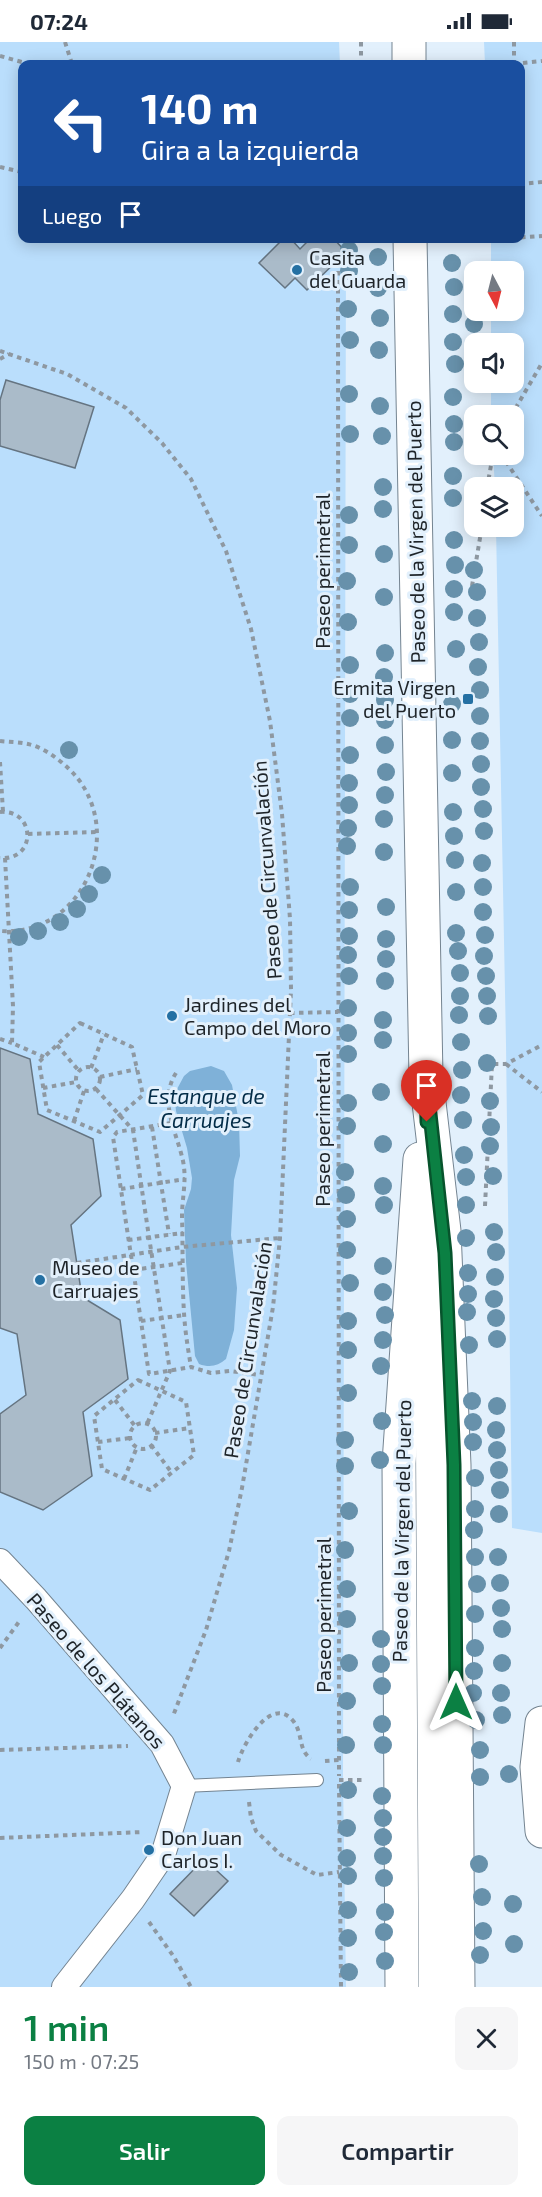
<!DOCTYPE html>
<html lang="es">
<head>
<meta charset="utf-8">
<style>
  :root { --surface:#fff; --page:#f6f6f7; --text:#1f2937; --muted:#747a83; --accent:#0b8043 }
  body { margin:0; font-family:"Exo 2",sans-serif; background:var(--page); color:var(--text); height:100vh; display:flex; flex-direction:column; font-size:22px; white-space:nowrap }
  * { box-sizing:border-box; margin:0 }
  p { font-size:20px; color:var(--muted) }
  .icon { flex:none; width:33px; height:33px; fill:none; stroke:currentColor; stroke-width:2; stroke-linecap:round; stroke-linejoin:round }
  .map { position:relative; height:1945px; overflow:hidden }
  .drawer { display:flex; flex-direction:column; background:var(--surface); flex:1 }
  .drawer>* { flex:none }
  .guide { position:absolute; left:18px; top:18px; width:507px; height:183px; border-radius:12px; box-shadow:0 3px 15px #0003; background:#1a4fa0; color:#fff; overflow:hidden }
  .needle { width:39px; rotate:173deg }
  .buttons { position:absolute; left:464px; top:219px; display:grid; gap:12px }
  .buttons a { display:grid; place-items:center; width:60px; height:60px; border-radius:12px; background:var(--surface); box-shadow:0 3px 15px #0003; font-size:30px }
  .pin { position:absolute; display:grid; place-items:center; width:51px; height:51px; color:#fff; margin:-62px -26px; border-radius:50% 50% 50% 0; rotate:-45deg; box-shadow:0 0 6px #0007 }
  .pin .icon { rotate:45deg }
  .me { position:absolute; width:66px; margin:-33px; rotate:0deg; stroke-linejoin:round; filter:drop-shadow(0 0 4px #0008) }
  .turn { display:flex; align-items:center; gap:21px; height:126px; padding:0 24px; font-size:27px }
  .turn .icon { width:78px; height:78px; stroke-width:2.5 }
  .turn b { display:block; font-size:42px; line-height:51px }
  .then { display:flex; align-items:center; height:57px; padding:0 24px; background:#0003; gap:12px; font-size:22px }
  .round { display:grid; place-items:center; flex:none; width:63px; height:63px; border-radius:12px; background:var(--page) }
  .overview { display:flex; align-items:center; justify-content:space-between; height:102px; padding:0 24px }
  h1 { font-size:36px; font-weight:600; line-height:45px; color:var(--accent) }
  .cta { display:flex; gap:12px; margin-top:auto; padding:12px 24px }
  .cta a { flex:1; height:69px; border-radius:12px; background:var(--accent); color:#fff; font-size:24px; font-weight:600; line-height:69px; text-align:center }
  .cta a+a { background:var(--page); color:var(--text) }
  .status { display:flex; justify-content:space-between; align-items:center; height:42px; padding:0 30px; background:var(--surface); direction:ltr }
  .status svg { height:16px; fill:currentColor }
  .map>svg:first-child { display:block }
</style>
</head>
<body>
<div class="status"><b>07:24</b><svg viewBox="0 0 49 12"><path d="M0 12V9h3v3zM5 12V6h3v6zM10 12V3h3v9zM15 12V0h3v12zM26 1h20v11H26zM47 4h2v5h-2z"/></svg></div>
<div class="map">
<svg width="542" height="1945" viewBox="0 0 542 1945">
  <rect width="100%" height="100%" fill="#e2f0fc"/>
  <!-- green -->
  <g fill="#badefc">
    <path d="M 0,0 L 339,0 L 340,22 L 22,22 L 22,196 L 346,197 L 343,1738 L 346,1945 L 0,1945 Z"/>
    <path d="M 484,0 L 542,0 L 542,1491 L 512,1486 L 506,1002 L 496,485 L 513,484 L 513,446 L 495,445 L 493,413 L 513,412 L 513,374 L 491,373 L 491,341 L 513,340 L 513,302 L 491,301 L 491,269 L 513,268 L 513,230 L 491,229 L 491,197 L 520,196 L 520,22 L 485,22 Z"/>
  </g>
  <!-- water -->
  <path fill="#7fb1d8" d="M 211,1024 L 224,1029 L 232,1043 L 239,1080 L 240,1114 L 234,1138 L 231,1193 L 237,1246 L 234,1288 L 226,1317 C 218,1324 210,1326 199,1322 L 195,1314 L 186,1220 L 184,1168 L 191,1147 L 192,1136 L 187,1106 L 176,1069 L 175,1059 L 176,1049 L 184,1034 L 190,1029 Z"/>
  <!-- building -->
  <g fill="#aabbc9" stroke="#657481" stroke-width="1.5">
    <path d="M 284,196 L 290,196 L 300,207 L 311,196 L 333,196 L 346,210 L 307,248 L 295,236 L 285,246 L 259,221 Z"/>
    <path d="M 6,338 L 94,365 L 75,426 L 0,404 L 0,358 Z"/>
    <path d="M 0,1006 L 30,1017 L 38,1072 L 93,1097 L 101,1154 L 71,1183 L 82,1255 L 120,1278 L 128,1337 L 83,1370 L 92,1434 L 43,1468 L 0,1450 L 0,1372 L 26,1353 L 17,1292 L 0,1286 Z"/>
    <path d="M 204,1817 L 228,1839 L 194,1874 L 170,1852 Z"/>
  </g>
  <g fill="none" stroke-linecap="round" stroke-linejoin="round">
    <defs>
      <path id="lane" d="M 184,1744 L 317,1738"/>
      <g id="street">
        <path d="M 427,1217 L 431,1945"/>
        <path d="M 0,1519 L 36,1557 L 162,1702 L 184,1744 L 163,1813 L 133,1857 L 64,1945"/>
      </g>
      <g id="primary">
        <path d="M 409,0 L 409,22"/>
        <path d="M 410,196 L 426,1035 L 444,1189 L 454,1423 L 458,1945"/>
        <path d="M 402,1945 L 399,1421 L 420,1117"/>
      </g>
      <path id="highway" d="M 542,1681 L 537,1725 L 542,1789"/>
    </defs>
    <!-- lane casing -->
    <use href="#lane" stroke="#748491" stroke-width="14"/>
    <!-- street casing -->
    <use href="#street" stroke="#748491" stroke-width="26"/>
    <!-- primary casing -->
    <use href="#primary" stroke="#748491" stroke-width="35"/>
    <!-- highway casing -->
    <use href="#highway" stroke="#748491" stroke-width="35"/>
    <!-- path -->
    <g stroke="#8e98a1" stroke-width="4" stroke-dasharray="4.5 4.5" stroke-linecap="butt">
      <path d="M 65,0 L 72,22"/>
      <path d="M 361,0 L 361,22"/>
      <path d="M 514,0 L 514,22"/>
      <path d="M 0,14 L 29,22"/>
      <path d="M 514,22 L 542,19"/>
      <path d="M 0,125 L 22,130"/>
      <path d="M 520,142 L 542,140"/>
      <path d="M 512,196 L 542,194"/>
      <path d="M 338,229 L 339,1734"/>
      <path d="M 0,309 L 67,332 L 126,366 L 162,401 L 191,437 L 226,509 L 251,587 L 270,679 L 282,772 L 290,877 L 291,948 L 280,1196 L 273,1265 L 242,1446 L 229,1509 L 206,1588 L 173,1674"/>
      <path d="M 0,317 L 9,312"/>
      <path d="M 511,374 L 542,321"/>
      <path d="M 501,412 L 542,474"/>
      <path d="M 487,446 L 493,412"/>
      <path d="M 472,544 L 482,484"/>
      <path d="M 0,699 C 9,700 19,700 28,702 C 42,705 56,715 67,725 C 130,782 87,895 0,889"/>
      <path d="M 0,720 L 3,770"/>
      <path d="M 0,770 C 36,767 37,819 0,816"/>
      <path d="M 28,792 L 98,790"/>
      <path d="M 5,816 L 13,964 L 12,1001 L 44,1015"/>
      <path d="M 290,971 L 338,970"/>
      <path d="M 80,981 L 132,1005 L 143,1053 L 100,1090 L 47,1068 L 39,1020 Z"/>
      <path d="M 0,997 L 12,1001"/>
      <path d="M 57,1003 L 79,1029"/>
      <path d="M 506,1022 L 542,1050"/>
      <circle cx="88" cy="1037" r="12"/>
      <path d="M 91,1026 L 104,992"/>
      <path d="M 176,1031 C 158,1059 177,1091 183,1119 C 187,1138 182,1156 182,1174 C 183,1207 182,1239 184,1271 C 185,1289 188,1307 191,1325"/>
      <path d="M 100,1035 L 137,1027"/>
      <path d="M 43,1046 L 76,1040"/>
      <path d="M 96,1047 L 133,1088 L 149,1195 L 170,1329 L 147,1382"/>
      <path d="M 74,1079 L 84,1049"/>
      <path d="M 171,1081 L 117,1090 L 113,1095 L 149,1332 L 191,1325 L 211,1331 L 230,1329 L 260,1333"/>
      <path d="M 152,1085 L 169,1192"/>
      <path d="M 121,1147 L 185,1137"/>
      <path d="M 485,1164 L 492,1022 L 506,1022 L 542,1003"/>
      <path d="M 128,1198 L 183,1191"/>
      <path d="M 77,1221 L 182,1205 L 280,1196"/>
      <path d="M 133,1228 L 182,1221"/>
      <path d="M 141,1279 L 184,1273"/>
      <path d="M 138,1338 L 186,1360 L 194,1413 L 150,1448 L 102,1427 L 94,1374 Z"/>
      <path d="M 115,1358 L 135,1384"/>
      <circle cx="143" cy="1394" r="13"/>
      <path d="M 155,1391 L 190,1386"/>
      <path d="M 98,1400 L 130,1396"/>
      <path d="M 151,1403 L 172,1431"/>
      <path d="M 124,1437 L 137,1405"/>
      <path d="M 0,1606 L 21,1577"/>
      <path d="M 0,1708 L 128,1704"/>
      <path d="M 325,1719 L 339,1718"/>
      <path d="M 238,1720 C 243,1702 272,1651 294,1680 C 303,1692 298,1708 311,1717"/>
      <path d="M 339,1738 L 365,1738"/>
      <path d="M 339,1742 L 341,1945"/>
      <path d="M 249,1760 L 251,1776 L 256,1789 L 281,1813 L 317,1833 L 339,1830"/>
      <path d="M 0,1796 L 143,1790"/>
      <path d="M 149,1880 L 174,1915 L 191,1945"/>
    </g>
    <!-- lane -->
    <use href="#lane" stroke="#fff" stroke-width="12"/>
    <!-- street -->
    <use href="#street" stroke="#fff" stroke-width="24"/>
    <!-- primary -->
    <use href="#primary" stroke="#fff" stroke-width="33"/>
    <!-- highway -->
    <use href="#highway" stroke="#fff" stroke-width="33"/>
  </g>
  <!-- trees -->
  <g fill="#6791ab">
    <circle cx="349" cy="208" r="9"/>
    <circle cx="378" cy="215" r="9"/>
    <circle cx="452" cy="221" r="9"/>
    <circle cx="349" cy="229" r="9"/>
    <circle cx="454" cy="245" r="9"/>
    <circle cx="378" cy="246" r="9"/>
    <circle cx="348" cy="267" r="9"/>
    <circle cx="453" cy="272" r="9"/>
    <circle cx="380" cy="276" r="9"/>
    <circle cx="474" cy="282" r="9"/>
    <circle cx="350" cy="298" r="9"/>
    <circle cx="453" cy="300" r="9"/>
    <circle cx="379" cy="308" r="9"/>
    <circle cx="455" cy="322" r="9"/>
    <circle cx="349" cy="352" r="9"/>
    <circle cx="453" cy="355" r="9"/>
    <circle cx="380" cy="364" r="9"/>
    <circle cx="454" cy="382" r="9"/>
    <circle cx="350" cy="392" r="9"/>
    <circle cx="382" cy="394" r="9"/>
    <circle cx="454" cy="400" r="9"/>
    <circle cx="453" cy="434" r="9"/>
    <circle cx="383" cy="445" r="9"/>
    <circle cx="453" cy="456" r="9"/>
    <circle cx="383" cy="467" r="9"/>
    <circle cx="349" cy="473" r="9"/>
    <circle cx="454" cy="498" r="9"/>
    <circle cx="349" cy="503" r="9"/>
    <circle cx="384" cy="512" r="9"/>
    <circle cx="455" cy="523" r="9"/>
    <circle cx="474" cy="528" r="9"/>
    <circle cx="347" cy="539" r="9"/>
    <circle cx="454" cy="547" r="9"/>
    <circle cx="477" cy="550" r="9"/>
    <circle cx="384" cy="555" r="9"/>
    <circle cx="454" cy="570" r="9"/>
    <circle cx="477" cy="576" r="9"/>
    <circle cx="348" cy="580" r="9"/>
    <circle cx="479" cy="600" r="9"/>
    <circle cx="456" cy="607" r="9"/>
    <circle cx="385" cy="611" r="9"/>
    <circle cx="350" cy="623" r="9"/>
    <circle cx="478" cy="625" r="9"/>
    <circle cx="384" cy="635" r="9"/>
    <circle cx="480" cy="648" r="9"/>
    <circle cx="350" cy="652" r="9"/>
    <circle cx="385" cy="658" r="9"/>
    <circle cx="452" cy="662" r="9"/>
    <circle cx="480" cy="674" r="9"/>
    <circle cx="350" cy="676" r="9"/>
    <circle cx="385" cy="678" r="9"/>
    <circle cx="452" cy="698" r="9"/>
    <circle cx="480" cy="699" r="9"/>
    <circle cx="385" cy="703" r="9"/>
    <circle cx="69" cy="708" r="9"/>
    <circle cx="350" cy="713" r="9"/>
    <circle cx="481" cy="722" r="9"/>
    <circle cx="386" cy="730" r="9"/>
    <circle cx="452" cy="731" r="9"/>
    <circle cx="349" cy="741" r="9"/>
    <circle cx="481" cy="745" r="9"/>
    <circle cx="385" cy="753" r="9"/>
    <circle cx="349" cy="763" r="9"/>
    <circle cx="483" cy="767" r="9"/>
    <circle cx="453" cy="770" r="9"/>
    <circle cx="384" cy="777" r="9"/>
    <circle cx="348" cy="786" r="9"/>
    <circle cx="484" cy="789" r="9"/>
    <circle cx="454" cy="794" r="9"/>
    <circle cx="347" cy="804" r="9"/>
    <circle cx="384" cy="810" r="9"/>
    <circle cx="455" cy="818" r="9"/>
    <circle cx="482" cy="821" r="9"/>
    <circle cx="102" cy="833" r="9"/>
    <circle cx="350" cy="845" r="9"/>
    <circle cx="483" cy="845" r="9"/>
    <circle cx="456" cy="850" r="9"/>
    <circle cx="89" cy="852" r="9"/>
    <circle cx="386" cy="865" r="9"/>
    <circle cx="77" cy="867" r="9"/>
    <circle cx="349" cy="868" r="9"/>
    <circle cx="483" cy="870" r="9"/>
    <circle cx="60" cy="880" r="9"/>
    <circle cx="38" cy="889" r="9"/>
    <circle cx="456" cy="891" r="9"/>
    <circle cx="485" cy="893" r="9"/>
    <circle cx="349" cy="894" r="9"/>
    <circle cx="19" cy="895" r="9"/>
    <circle cx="386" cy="897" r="9"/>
    <circle cx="458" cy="909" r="9"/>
    <circle cx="348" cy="913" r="9"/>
    <circle cx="484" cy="914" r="9"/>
    <circle cx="386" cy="917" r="9"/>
    <circle cx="460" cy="931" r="9"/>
    <circle cx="349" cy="934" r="9"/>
    <circle cx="486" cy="934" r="9"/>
    <circle cx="385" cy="939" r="9"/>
    <circle cx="460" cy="954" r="9"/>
    <circle cx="487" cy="954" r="9"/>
    <circle cx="348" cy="966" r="9"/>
    <circle cx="459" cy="973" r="9"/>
    <circle cx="488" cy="974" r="9"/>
    <circle cx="383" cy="978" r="9"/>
    <circle cx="348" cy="991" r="9"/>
    <circle cx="383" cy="998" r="9"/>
    <circle cx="461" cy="1000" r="9"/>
    <circle cx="348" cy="1012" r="9"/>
    <circle cx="487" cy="1021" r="9"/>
    <circle cx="462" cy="1028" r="9"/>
    <circle cx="381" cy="1050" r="9"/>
    <circle cx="461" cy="1053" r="9"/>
    <circle cx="490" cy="1059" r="9"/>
    <circle cx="348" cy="1061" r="9"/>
    <circle cx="463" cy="1078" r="9"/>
    <circle cx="347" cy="1084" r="9"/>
    <circle cx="491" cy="1085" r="9"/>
    <circle cx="383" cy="1102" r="9"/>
    <circle cx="490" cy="1104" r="9"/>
    <circle cx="464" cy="1113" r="9"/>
    <circle cx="345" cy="1130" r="9"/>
    <circle cx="493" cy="1134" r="9"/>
    <circle cx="466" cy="1135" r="9"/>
    <circle cx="383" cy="1144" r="9"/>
    <circle cx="346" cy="1153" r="9"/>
    <circle cx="384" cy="1163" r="9"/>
    <circle cx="466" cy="1163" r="9"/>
    <circle cx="347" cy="1177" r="9"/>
    <circle cx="494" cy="1190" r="9"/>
    <circle cx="466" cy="1196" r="9"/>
    <circle cx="347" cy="1208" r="9"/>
    <circle cx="496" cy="1210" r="9"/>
    <circle cx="383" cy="1224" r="9"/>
    <circle cx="468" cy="1231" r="9"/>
    <circle cx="495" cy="1235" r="9"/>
    <circle cx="350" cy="1241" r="9"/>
    <circle cx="383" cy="1250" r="9"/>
    <circle cx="468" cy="1252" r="9"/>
    <circle cx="494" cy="1257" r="9"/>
    <circle cx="467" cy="1270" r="9"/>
    <circle cx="385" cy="1273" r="9"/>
    <circle cx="496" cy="1276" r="9"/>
    <circle cx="348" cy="1279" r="9"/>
    <circle cx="497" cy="1297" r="9"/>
    <circle cx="383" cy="1298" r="9"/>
    <circle cx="469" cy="1303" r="9"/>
    <circle cx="348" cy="1308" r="9"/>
    <circle cx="381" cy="1324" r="9"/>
    <circle cx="348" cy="1351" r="9"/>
    <circle cx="472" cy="1359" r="9"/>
    <circle cx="497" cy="1364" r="9"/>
    <circle cx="382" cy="1379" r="9"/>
    <circle cx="473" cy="1380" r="9"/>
    <circle cx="496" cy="1388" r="9"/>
    <circle cx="345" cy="1398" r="9"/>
    <circle cx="473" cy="1400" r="9"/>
    <circle cx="497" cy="1408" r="9"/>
    <circle cx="380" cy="1418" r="9"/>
    <circle cx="345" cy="1424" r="9"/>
    <circle cx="499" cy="1428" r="9"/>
    <circle cx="475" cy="1436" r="9"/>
    <circle cx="500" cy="1448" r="9"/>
    <circle cx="475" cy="1467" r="9"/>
    <circle cx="349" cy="1469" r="9"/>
    <circle cx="499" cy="1472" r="9"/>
    <circle cx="474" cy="1488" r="9"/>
    <circle cx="345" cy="1508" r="9"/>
    <circle cx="475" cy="1515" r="9"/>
    <circle cx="498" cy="1515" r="9"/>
    <circle cx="500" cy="1541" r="9"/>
    <circle cx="477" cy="1542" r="9"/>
    <circle cx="347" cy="1547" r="9"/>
    <circle cx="501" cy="1566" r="9"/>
    <circle cx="475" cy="1572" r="9"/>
    <circle cx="347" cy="1577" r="9"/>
    <circle cx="502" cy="1587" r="9"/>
    <circle cx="381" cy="1597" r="9"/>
    <circle cx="475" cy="1606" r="9"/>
    <circle cx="349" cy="1621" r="9"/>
    <circle cx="502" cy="1621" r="9"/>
    <circle cx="381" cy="1622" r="9"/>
    <circle cx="474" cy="1629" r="9"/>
    <circle cx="382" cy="1644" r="9"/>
    <circle cx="473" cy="1651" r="9"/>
    <circle cx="501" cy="1651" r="9"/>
    <circle cx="347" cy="1659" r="9"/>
    <circle cx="502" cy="1673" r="9"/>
    <circle cx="476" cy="1678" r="9"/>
    <circle cx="382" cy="1682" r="9"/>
    <circle cx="346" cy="1703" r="9"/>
    <circle cx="383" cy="1703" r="9"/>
    <circle cx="480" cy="1708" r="9"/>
    <circle cx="509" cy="1732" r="9"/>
    <circle cx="480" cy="1735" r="9"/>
    <circle cx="348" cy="1748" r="9"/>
    <circle cx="382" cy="1754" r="9"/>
    <circle cx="383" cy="1776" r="9"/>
    <circle cx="347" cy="1786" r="9"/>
    <circle cx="383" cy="1795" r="9"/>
    <circle cx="383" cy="1814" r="9"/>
    <circle cx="347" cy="1816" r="9"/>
    <circle cx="479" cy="1822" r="9"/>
    <circle cx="348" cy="1834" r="9"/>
    <circle cx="384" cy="1836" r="9"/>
    <circle cx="482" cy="1855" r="9"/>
    <circle cx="513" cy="1862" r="9"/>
    <circle cx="348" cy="1868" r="9"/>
    <circle cx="385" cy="1870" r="9"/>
    <circle cx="483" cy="1889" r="9"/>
    <circle cx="384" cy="1890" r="9"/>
    <circle cx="348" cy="1896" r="9"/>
    <circle cx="514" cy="1902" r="9"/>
    <circle cx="480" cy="1913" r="9"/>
    <circle cx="385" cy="1919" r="9"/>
    <circle cx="349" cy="1930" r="9"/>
  </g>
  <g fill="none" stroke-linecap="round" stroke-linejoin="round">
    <defs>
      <path id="route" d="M 427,1080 L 426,1035 L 445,1211 L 454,1423 L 456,1660"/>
    </defs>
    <!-- route casing -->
    <use href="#route" stroke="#07532c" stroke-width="15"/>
    <!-- route -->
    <use href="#route" stroke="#0b8043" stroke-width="10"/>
  </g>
  <!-- markers -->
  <g fill="#2470a3" stroke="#e2f0fc" stroke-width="2">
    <circle cx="297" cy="228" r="6"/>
    <rect x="462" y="651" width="12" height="12" rx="3"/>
    <circle cx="172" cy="974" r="6"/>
    <circle cx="40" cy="1238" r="6"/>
    <circle cx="149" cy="1808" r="6"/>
  </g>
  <g text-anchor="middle" stroke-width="6" stroke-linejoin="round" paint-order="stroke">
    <!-- poi labels -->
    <g font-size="20" fill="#1e2429" stroke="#e2f0fc" text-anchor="start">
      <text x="309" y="223">Casita<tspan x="309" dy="23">del Guarda</tspan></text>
      <text x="456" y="653" text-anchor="end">Ermita Virgen<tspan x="456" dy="23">del Puerto</tspan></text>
      <text x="184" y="970">Jardines del<tspan x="184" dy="23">Campo del Moro</tspan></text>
      <text x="52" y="1233">Museo de<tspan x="52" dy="23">Carruajes</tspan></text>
      <text x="161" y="1803">Don Juan<tspan x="161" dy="23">Carlos I.</tspan></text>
    </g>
    <!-- street labels -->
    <g font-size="20" fill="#1e2429" stroke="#e2f0fc">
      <text transform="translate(416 490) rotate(-91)" y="7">Paseo de la Virgen del Puerto</text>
      <text transform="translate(323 529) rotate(-90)" y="7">Paseo perimetral</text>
      <text transform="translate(267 828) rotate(-94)" y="7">Paseo de Circunvalación</text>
      <text transform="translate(323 1087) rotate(-90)" y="7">Paseo perimetral</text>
      <text transform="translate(248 1308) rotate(-81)" y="7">Paseo de Circunvalación</text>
      <text transform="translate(402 1489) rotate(-89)" y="7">Paseo de la Virgen del Puerto</text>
      <text transform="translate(324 1573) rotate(-90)" y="7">Paseo perimetral</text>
      <text transform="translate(96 1629) rotate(49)" y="7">Paseo de los Plátanos</text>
    </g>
    <!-- water labels -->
    <g font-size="21" font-style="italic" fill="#032c47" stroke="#e2f0fc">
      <text x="206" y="1062">Estanque de<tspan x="206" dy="24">Carruajes</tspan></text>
    </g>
  </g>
</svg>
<div class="buttons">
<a><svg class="needle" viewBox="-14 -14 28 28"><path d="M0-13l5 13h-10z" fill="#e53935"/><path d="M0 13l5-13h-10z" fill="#747a83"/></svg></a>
<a><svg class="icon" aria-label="sound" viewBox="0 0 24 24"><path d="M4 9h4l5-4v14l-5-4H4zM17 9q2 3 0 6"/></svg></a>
<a><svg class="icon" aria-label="search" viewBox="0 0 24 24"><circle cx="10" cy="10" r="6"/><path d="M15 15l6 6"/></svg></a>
<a><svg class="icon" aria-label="layers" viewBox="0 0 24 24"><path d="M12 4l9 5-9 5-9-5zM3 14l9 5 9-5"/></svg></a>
</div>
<div class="pin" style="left:427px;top:1080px;background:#d93025"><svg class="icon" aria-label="arrive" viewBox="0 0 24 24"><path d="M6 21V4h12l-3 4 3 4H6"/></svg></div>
<svg class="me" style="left:456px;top:1660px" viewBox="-20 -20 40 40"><path d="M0-17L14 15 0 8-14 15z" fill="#0b8043" stroke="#fff" stroke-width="4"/></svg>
<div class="guide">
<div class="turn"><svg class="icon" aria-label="left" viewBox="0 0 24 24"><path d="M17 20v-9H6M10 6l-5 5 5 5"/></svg><div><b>140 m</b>Gira a la izquierda</div></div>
<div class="then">Luego<svg class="icon" aria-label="arrive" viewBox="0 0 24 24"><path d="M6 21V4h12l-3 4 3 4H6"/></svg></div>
</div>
</div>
<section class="drawer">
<div class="overview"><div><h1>1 min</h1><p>150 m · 07:25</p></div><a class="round"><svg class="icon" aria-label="close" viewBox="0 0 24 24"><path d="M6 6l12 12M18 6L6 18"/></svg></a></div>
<div class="cta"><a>Salir</a><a>Compartir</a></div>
</section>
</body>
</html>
